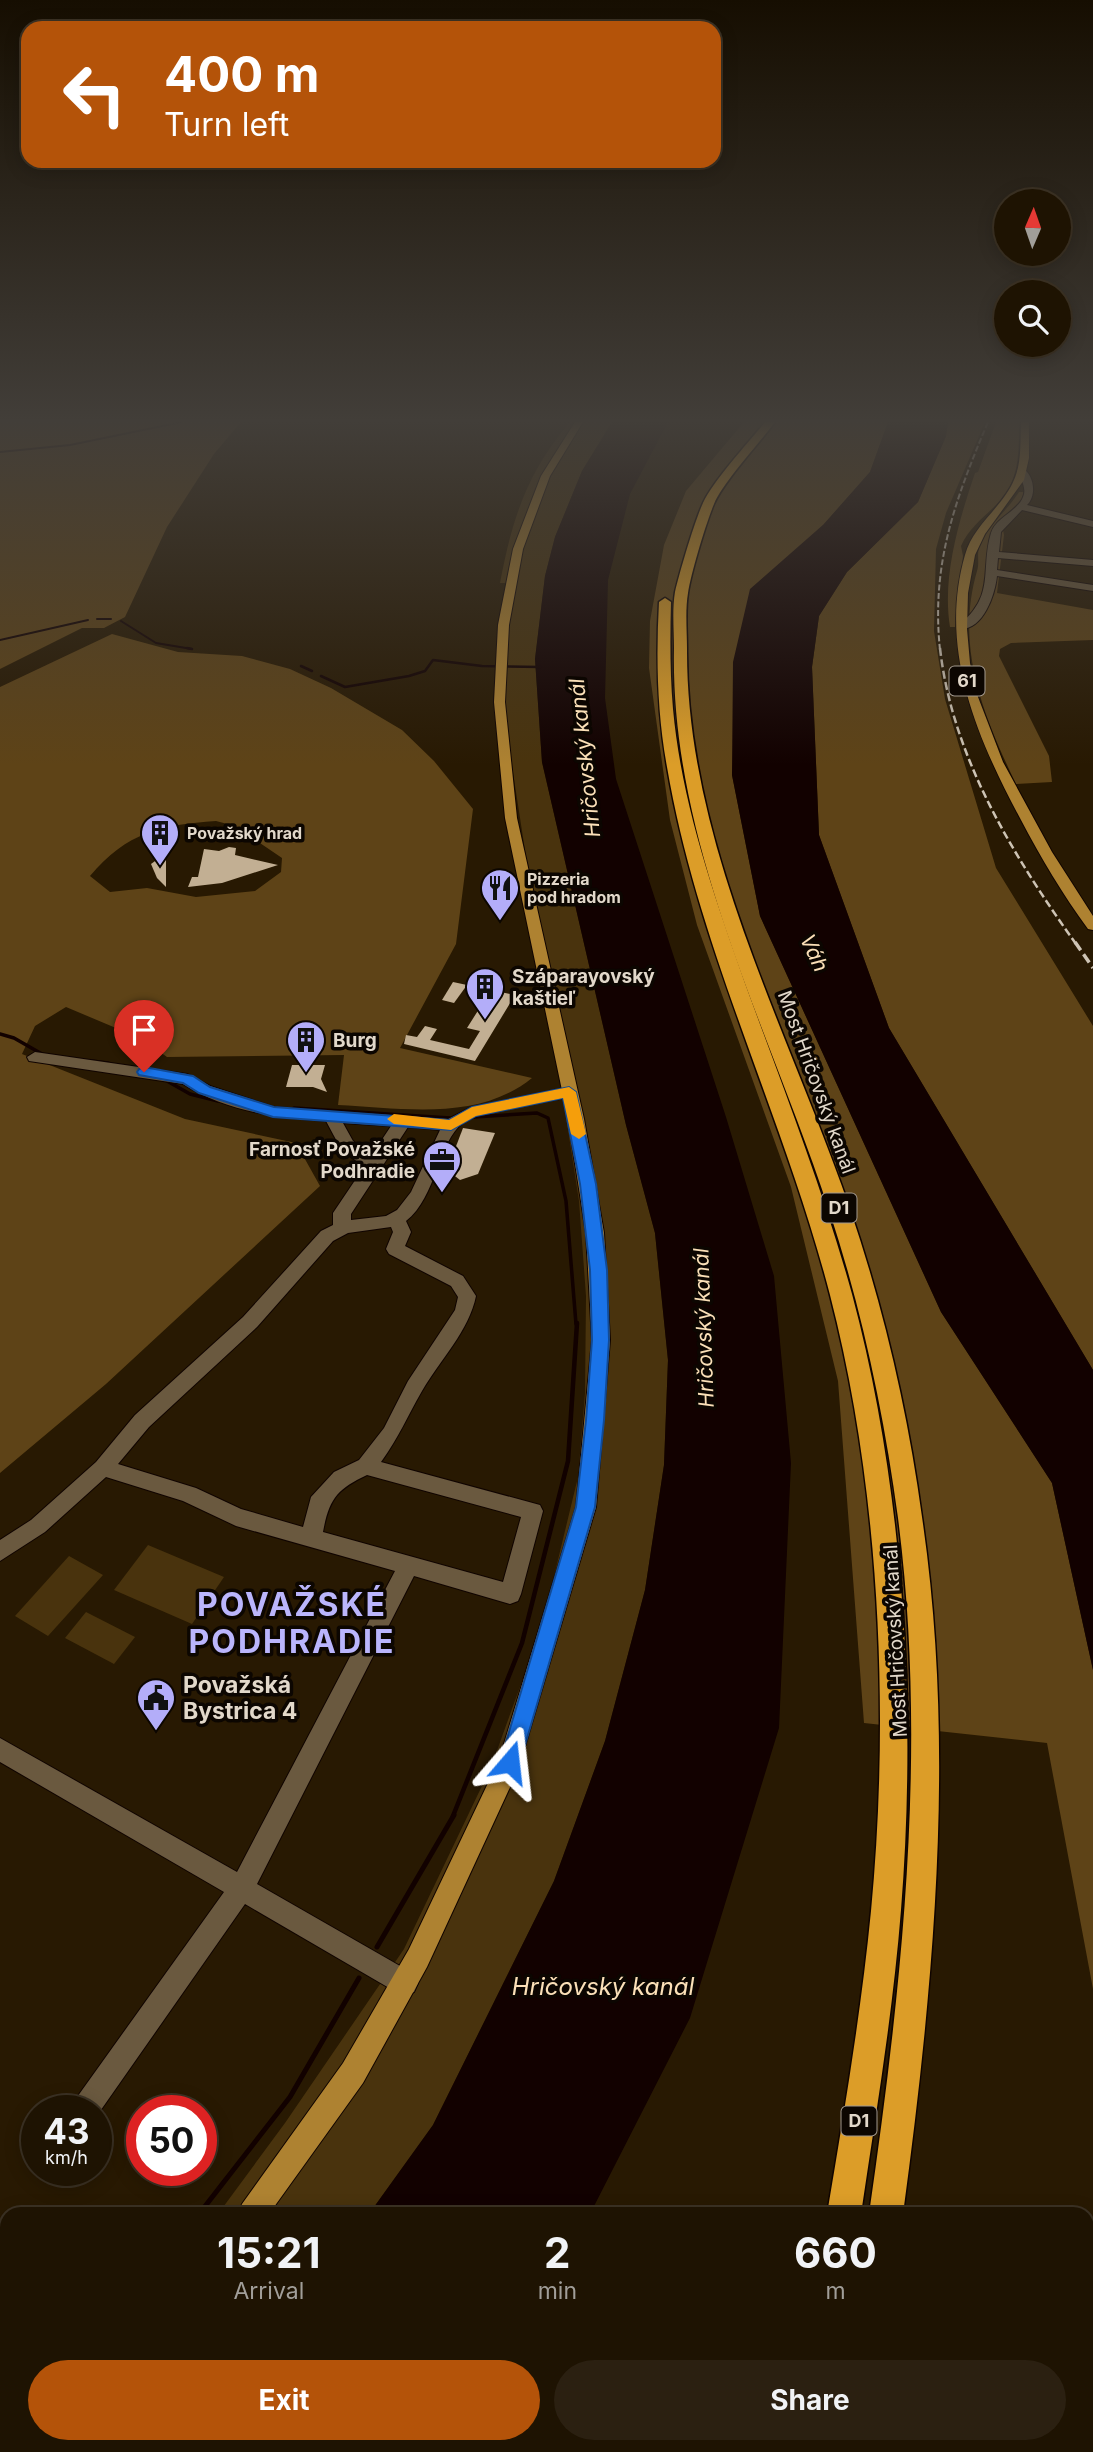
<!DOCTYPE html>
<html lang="en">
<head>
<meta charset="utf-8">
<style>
  :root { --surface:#1e1302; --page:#2b2011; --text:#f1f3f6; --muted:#a19e99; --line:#3c3224; --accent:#b45309 }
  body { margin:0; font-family:Inter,sans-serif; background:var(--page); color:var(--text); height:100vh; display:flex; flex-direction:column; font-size:26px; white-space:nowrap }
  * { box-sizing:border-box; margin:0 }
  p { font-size:23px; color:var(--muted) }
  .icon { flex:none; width:38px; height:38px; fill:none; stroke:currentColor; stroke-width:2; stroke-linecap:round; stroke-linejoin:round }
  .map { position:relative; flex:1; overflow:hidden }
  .sheet { position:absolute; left:0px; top:2207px; width:1094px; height:247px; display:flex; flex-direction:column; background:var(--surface); border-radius:21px 21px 0 0; box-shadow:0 4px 18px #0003,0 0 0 2px var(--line) }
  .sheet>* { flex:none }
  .top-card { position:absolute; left:21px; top:21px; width:700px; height:147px; border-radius:21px; box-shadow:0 4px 18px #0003,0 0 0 2px var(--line); background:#b45309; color:#fff; overflow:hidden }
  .needle { width:46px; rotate:2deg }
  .tools { position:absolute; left:994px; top:189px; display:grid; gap:14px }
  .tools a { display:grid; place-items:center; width:77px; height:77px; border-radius:50%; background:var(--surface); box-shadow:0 4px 18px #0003,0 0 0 2px var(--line); font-size:35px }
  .speed { position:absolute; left:21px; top:2095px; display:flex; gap:14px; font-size:35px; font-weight:700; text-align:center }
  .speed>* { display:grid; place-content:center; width:91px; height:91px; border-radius:50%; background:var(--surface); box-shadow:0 4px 18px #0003,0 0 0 2px var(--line); line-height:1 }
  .speed small { font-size:18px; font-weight:400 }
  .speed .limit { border:10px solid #d22; background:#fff; color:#111 }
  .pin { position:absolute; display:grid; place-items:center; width:60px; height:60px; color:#fff; margin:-72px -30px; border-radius:50% 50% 50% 0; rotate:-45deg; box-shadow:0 0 7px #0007 }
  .pin .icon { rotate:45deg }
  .me { position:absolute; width:77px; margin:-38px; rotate:17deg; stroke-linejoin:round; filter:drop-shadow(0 0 5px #0008) }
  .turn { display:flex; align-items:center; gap:24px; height:147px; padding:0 28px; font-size:32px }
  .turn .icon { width:91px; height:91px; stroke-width:2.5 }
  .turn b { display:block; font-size:49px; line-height:60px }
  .eta { display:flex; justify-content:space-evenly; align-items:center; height:119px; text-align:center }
  .eta b { font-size:42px; font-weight:700; line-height:49px }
  .action { display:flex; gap:14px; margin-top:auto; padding:14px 28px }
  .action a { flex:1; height:80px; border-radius:42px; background:var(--accent); color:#fff; font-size:28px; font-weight:700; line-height:80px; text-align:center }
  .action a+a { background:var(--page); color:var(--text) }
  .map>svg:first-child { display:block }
</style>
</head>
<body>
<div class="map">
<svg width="1093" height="2452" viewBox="0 0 1093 2452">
  <rect width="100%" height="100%" fill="#281902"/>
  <!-- green -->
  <g fill="#49330d">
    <path d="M 570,422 L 612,422 L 582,471 L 555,537 L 545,576 L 535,659 L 542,762 L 626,1125 L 655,1233 L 668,1360 L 664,1465 L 645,1590 L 605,1741 L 554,1881 L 433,2125 L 369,2214 L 218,2214 L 285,2123 L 404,1949 L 491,1767 L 542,1626 L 578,1477 L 585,1393 L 586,1296 L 579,1201 L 506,727 L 504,658 L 514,583 L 500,583 C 512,519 527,472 570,422 Z"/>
    <path d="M 148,1545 L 224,1577 L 192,1624 L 114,1590 Z"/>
    <path d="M 69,1556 L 103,1575 L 48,1636 L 15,1616 Z"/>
    <path d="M 86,1612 L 135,1637 L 114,1664 L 65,1638 Z"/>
    <path d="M 32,2446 L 201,2447 L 197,2452 L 28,2452 Z"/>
  </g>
  <!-- forest -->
  <g fill="#5e4317" fill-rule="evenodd">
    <path d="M 0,422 L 241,422 L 214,454 L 167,527 L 125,617 L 104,628 L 82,628 L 0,669 Z"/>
    <path d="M 744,422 L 888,422 L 870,472 L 824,524 L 732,775 L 760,916 L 941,1312 L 1052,1483 L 1093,1670 L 1093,1989 L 1047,1743 L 864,1723 L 838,1381 L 791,1187 L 697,925 L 670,820 L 649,668 L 650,621 L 664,545 L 686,491 Z"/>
    <path d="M 948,422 L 985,422 L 946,513 L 936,549 L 934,631 L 945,699 L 996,868 L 1093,1026 L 1093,1370 L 889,1028 L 819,835 L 812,667 L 819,616 L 847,572 L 918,502 L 946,436 Z"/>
    <path d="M 996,422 L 1019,422 C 1019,453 1020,481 996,505 C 982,519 969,528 961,546 L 963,556 L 955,627 L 950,627 C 942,578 958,523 975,473 L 978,472 Z"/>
    <path d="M 1019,492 L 1024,492 L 1024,499 L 1002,524 L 1004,535 L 997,593 L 1093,610 L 1093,640 L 1011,643 L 1000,649 L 999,656 L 1049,756 L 1052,782 L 1016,784 C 983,715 955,647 977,571 C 980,562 976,554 980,545 C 989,524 1007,511 1019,492 Z"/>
    <path d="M 112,634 L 178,652 L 242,656 L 290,669 L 331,688 L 402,730 L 434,761 L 473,809 L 456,944 L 400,1048 L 532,1078 C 478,1122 402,1108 338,1105 L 344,1055 L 167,1057 L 142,1039 L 66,1007 L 35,1026 L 22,1054 L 185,1119 L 296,1143 L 320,1186 L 106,1384 L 0,1473 L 0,687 ZM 216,821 L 235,826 L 282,858 L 281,872 L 255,891 L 196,897 L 147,888 L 110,892 L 90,876 C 127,832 161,825 216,821 Z"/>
  </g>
  <!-- water -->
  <g fill="#120100">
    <path d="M 612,422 L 668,422 L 630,494 L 608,580 L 605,698 L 616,779 L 726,1117 L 774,1276 L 791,1463 L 779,1728 L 690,2018 L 590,2214 L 369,2214 L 433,2125 L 554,1881 L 605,1741 L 645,1590 L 664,1465 L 668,1360 L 655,1233 L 626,1125 L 542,762 L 535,659 L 545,576 L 555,537 L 582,471 Z"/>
    <path d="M 888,422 L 948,422 L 946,436 L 918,502 L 847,572 L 819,616 L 812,667 L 819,835 L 889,1028 L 1093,1370 L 1093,1670 L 1052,1483 L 941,1312 L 760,916 L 732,775 L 733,662 L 750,589 L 824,524 L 870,472 Z"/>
    <path d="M 201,2446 L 449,2446 L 449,2447 L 445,2452 L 197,2452 Z"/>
  </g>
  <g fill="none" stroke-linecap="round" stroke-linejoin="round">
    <!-- stream-far4 -->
    <g stroke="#120100" stroke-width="2">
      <path d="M 0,452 L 70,445 L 182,422"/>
      <path d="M 97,619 L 111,619"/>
      <path d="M 121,621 L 156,643 L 192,649"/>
      <path d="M 0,640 L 88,620"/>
    </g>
    <!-- stream-far3 -->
    <g stroke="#120100" stroke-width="2.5">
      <path d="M 187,648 L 192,649"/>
      <path d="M 301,666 L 312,671"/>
      <path d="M 321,676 L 345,687 L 409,676 L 425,671 L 433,660 L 482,666 L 540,667"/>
    </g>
    <!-- stream-far2 -->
    <g stroke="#120100" stroke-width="3.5">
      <path d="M 0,1034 L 14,1038 L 42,1054"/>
      <path d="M 91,1061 L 108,1063"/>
      <path d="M 167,1081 L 190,1094 L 218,1101"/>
      <path d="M 294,1108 L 450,1118"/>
      <path d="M 474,1117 L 537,1113 L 548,1118 L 566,1201 L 576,1324"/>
    </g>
    <!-- stream-far1 -->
    <path stroke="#120100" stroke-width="4.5" d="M 453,1816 L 522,1643 L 568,1461 L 577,1323"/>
    <!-- stream -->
    <g stroke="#120100" stroke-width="5">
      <path d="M 377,1947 L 454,1815"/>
      <path d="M 199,2214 L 290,2097 L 359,1978"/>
      <path d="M 4,2452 L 8,2446"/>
    </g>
  </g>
  <!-- building -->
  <g fill="#c2af93">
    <path d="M 229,847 L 236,848 L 235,855 L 278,865 L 222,883 L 188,887 L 192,877 L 198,877 L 204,849 L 219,851 Z"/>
    <path d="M 166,853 L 166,887 L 157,878 L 151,864 Z"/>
    <path d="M 453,982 L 467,985 L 454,1003 L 442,1000 Z"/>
    <path d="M 491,990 L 515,995 L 475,1061 L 404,1044 L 406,1035 L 417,1037 L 425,1026 L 437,1029 L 430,1040 L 469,1049 L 480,1031 L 467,1028 Z"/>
    <path d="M 292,1065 L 325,1065 L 321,1079 L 327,1092 L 313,1087 L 286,1087 Z"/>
    <path d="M 463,1128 L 495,1133 L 478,1174 L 460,1180 L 447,1170 Z"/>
  </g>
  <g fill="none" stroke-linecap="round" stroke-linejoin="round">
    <defs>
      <g id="minor">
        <path d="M 1023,468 C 1034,476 1037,495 1027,505 L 1093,521 L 1093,527 L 1022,510 L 1001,532 L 999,552 L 1093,560 L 1093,566 L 998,558 L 997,570 L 1093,585 L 1093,591 L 997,576 C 995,595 983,631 959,629 L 959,625 C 996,595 980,570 991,533 C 995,518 1018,511 1023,497 C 1027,489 1021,479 1018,471 Z"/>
        <path d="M 35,1052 L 187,1074 L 210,1086 L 274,1107 L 448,1119 L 472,1107 L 569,1087 L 577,1092 L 569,1097 C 543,1103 483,1109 463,1123 C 438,1141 437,1197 406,1221 L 411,1232 L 405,1246 L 463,1276 L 476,1296 C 469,1331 440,1360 422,1391 C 408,1415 398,1439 381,1462 L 540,1505 L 543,1511 L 521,1594 L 518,1601 L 510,1604 L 414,1576 L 257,1884 L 414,1974 L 418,1983 L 414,1992 L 405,1996 L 396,1992 L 245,1904 L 96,2117 L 96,2110 L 72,2110 L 75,2100 L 224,1892 L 0,1762 L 0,1738 L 237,1872 L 395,1571 L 236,1526 L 183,1501 L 106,1477 L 45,1532 L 0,1561 L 0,1540 L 31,1520 L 96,1462 L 135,1415 L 243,1317 L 321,1231 L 333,1225 L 333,1213 L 364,1167 L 341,1149 L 326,1121 C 277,1118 225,1111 183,1084 L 29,1061 L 27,1057 ZM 343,1123 L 391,1126 L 371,1156 L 353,1141 ZM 408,1127 L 440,1130 L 411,1192 L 397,1210 L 386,1216 L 351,1220 L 351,1214 ZM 391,1227 L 393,1232 L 386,1249 L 389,1254 L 451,1286 L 458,1297 L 455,1310 L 408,1381 L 384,1428 L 359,1460 L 334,1472 L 311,1497 L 303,1527 L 241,1509 L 196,1488 L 118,1464 L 149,1427 L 257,1327 L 333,1241 L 348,1233 ZM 367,1475 L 521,1517 L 503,1582 L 323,1532 C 329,1499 337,1489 367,1475 Z"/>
      </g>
      <g id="major">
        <path d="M 575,422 L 583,422 L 550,476 L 523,549 L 509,625 L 505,702 L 517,818 L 584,1119 L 604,1233 L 610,1340 L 596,1507 L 518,1770 L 427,1967 L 363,2083 L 269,2214 L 238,2214 L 242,2204 L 343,2063 L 409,1949 L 499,1760 L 576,1507 L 592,1340 L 586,1233 L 568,1119 L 505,818 L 494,702 L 498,625 L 513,549 L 541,476 Z"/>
        <path d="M 1021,422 L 1029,422 L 1029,458 L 1024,480 L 985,534 L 975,555 L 968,593 L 967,629 L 970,663 L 978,697 L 1003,762 L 1052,852 L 1093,916 L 1093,930 L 1088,929 C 1063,895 1041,858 1021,820 C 977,738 938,649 965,555 C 973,525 1002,508 1014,480 C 1022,462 1020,441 1021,422 Z"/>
        <path d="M 48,2446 L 81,2446 L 79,2452 L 45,2452 Z"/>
      </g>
      <g id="highway">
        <path d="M 765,422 L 775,422 C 759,444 724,481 714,504 C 706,523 691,573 688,593 C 685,611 687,631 687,649 C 686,844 788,1029 850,1209 C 884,1309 908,1413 922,1517 C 956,1748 934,1984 903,2214 L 869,2214 C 902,1985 928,1750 898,1518 C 884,1414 862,1310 829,1210 C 769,1027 670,845 674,648 C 674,630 672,610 675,592 C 680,571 694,523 703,503 C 713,481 748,443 765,422 Z"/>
        <path d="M 665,598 L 671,602 C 670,638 670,674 673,709 C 682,808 717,904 750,997 C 786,1095 824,1193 852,1294 C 904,1487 917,1711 901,1910 C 893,2012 876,2113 861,2214 L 827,2214 C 844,2113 861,2013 871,1911 C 890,1713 880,1488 830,1295 C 784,1117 698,949 667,767 C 657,712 656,657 659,602 Z"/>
        <path d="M 777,2446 L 815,2446 L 814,2452 L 776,2452 Z"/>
        <path d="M 824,2446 L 862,2446 L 861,2452 L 823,2452 Z"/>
      </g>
    </defs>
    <!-- minor casing -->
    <use href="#minor" stroke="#100400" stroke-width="2"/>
    <!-- major casing -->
    <use href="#major" stroke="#100400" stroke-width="2"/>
    <!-- highway casing -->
    <use href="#highway" stroke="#100400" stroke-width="3"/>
    <!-- minor -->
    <use href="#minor" fill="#6a593f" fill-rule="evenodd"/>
    <!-- major -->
    <use href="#major" fill="#ae8231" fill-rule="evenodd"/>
    <!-- highway -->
    <use href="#highway" fill="#dc9d28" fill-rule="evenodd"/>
    <!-- rail-far2 -->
    <path stroke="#cec4b5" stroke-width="2" stroke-dasharray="6 2.5" stroke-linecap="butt" d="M 940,650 C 931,564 955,500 988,422"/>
    <!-- rail-far1 -->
    <path stroke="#cec4b5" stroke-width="2.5" stroke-dasharray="8 3.5" stroke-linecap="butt" d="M 940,648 C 952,757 1014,857 1076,944"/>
    <!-- rail -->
    <path stroke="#cec4b5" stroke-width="3.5" stroke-dasharray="10 5" stroke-linecap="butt" d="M 1075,942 L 1093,968"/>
  </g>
  <!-- sky -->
  <linearGradient id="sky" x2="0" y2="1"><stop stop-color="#160e01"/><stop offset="0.55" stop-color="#423e39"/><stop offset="1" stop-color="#423e39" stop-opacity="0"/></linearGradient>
  <rect width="1093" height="765" fill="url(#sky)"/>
  <!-- route -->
  <path fill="#1a73e8" stroke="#114b97" stroke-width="2" d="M 144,1067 L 193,1076 L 210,1087 L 274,1107 L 449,1120 L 472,1107 L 569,1087 L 576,1092 L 596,1184 L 607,1270 L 609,1340 L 604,1420 L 595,1507 L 518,1769 L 510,1772 L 503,1769 L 500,1762 L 576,1507 L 586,1420 L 592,1340 L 590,1270 L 580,1184 L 563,1098 L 476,1116 L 451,1130 L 273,1117 L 199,1093 L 183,1083 L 139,1075 L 137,1072 L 139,1069 Z"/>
  <!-- slow -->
  <path fill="#f59e0b" d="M 569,1087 L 576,1092 L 586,1134 L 579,1139 L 571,1134 L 563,1098 L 476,1116 L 451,1130 L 394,1124 L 387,1119 L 394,1114 L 449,1120 L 472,1107 Z"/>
  <!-- icons -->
  <defs>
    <symbol id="building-pin" viewBox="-11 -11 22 30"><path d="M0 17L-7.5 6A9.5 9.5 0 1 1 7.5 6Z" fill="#b3adf9" stroke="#0c0601"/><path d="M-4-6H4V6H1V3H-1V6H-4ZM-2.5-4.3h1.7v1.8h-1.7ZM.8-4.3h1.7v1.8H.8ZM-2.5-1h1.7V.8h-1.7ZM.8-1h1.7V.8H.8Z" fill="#111"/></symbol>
    <symbol id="restaurant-pin" viewBox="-11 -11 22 30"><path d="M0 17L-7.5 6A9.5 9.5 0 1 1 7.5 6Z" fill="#b3adf9" stroke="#0c0601"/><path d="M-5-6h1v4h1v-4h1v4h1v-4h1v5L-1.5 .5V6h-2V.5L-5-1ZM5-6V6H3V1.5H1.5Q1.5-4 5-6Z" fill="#111"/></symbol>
    <symbol id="office-pin" viewBox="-11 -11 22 30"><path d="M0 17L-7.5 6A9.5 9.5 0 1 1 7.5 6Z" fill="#b3adf9" stroke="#0c0601"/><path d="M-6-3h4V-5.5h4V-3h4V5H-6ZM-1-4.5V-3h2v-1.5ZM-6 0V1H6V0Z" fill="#111"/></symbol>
    <symbol id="civic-pin" viewBox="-11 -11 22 30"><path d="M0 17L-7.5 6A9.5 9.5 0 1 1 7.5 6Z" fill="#b3adf9" stroke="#0c0601"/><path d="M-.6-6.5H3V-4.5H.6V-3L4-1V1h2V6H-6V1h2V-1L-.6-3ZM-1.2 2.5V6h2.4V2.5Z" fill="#111"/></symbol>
  </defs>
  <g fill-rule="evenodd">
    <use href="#building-pin" x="138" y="811" width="44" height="60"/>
    <use href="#restaurant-pin" x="478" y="866" width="44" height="60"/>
    <use href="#building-pin" x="463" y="965" width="44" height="60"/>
    <use href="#building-pin" x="284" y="1018" width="44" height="60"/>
    <use href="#office-pin" x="420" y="1138" width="44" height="60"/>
    <use href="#civic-pin" x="134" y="1676" width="44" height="60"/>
  </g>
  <g text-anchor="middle" stroke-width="7" stroke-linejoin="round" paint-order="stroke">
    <!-- far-poi labels -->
    <g font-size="16" font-weight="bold" fill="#e2d8ca" stroke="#0c0601" text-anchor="start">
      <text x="187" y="839">Považský hrad</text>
      <text x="527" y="885">Pizzeria<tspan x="527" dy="18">pod hradom</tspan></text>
    </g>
    <!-- shield labels -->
    <g fill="#0c0601" stroke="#a2998e" stroke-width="2">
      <rect x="949.5" y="666.5" width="35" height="29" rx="5"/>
      <rect x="821.5" y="1193.5" width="35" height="29" rx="5"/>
      <rect x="841.5" y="2106.5" width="35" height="29" rx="5"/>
    </g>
    <g font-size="18" font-weight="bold" fill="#e2d8ca">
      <text x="967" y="687">61</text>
      <text x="839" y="1214">D1</text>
      <text x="859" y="2127">D1</text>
    </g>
    <!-- poi labels -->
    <g font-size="19" font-weight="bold" fill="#e2d8ca" stroke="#0c0601" text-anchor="start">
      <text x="512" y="983">Száparayovský<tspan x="512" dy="22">kaštieľ</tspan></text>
      <text x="333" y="1047">Burg</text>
      <text x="415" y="1156" text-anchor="end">Farnosť Považské<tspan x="415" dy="22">Podhradie</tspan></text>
    </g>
    <!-- street labels -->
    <g font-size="19" fill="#e2d8ca" stroke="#0c0601">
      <text transform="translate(817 1082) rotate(70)" y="7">Most Hričovský kanál</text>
      <text transform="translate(895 1641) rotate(-93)" y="7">Most Hričovský kanál</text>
    </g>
    <!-- water labels -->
    <g font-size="21" font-style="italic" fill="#fbe0b8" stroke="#0c0601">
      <text transform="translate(585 758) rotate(-96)" y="7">Hričovský kanál</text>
      <text transform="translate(814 953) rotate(65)" y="7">Váh</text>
      <text transform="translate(704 1328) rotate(-92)" y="7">Hričovský kanál</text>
    </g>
    <!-- near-poi labels -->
    <g font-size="23" font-weight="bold" fill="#e2d8ca" stroke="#0c0601" text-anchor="start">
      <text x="183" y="1693">Považská<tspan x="183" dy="26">Bystrica 4</tspan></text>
    </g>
    <!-- near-water labels -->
    <g font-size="24" font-style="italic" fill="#fbe0b8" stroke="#0c0601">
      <text x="603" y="1995">Hričovský kanál</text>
    </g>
    <!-- near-district labels -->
    <g font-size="32" font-weight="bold" letter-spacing="2" fill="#bab5fc" stroke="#0c0601">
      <text x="292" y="1616">POVAŽSKÉ<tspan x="292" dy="37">PODHRADIE</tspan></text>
    </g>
  </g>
</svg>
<div class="tools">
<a><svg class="needle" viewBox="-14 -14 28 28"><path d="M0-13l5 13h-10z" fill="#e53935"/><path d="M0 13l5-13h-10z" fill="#a19e99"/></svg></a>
<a><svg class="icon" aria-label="search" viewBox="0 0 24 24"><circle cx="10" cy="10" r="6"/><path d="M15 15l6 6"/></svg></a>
</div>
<div class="speed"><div>43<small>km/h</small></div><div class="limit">50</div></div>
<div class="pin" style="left:144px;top:1072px;background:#d93025"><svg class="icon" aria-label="arrive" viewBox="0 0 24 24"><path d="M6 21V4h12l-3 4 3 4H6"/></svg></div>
<svg class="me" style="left:510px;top:1762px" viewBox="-20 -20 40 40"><path d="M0-17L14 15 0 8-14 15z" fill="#1a73e8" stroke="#fff" stroke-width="4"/></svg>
<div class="top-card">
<div class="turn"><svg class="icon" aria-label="left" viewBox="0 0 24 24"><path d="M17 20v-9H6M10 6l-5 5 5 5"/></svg><div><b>400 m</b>Turn left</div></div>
</div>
<section class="sheet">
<div class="eta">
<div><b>15:21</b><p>Arrival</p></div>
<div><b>2</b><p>min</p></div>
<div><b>660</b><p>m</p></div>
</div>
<div class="action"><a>Exit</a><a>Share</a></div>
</section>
</div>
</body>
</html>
